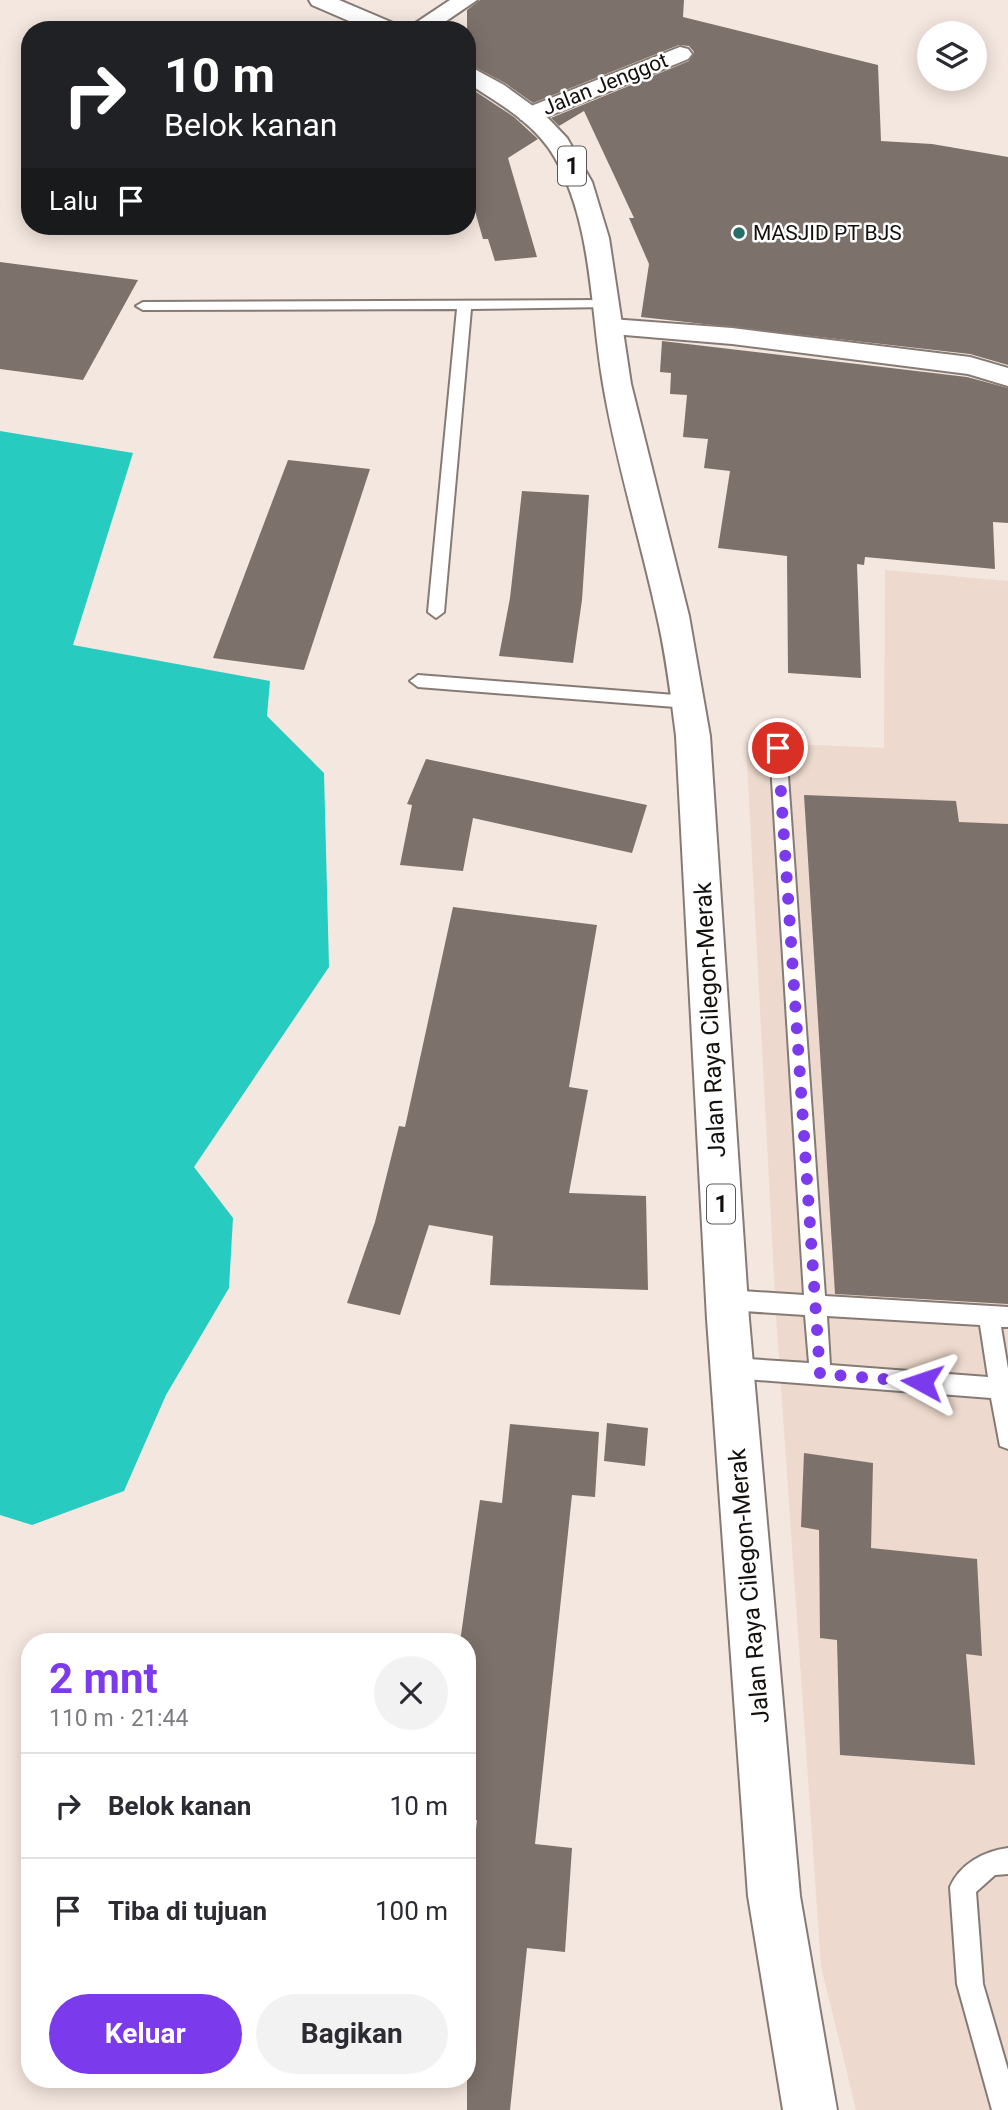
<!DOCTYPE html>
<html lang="id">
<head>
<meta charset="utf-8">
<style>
  :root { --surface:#fff; --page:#f2f2f3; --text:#2b2b33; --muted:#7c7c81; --line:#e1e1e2; --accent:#7c3aed }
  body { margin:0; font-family:Roboto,sans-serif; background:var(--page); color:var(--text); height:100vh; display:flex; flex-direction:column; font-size:26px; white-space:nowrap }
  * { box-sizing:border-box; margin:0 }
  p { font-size:23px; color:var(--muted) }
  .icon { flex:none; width:38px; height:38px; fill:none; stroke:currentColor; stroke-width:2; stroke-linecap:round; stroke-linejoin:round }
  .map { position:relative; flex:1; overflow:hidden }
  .panel { position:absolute; left:21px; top:1633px; width:455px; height:455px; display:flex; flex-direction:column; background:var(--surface); border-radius:28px; box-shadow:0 4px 18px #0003 }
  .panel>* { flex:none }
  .top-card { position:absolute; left:21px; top:21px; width:455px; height:214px; border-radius:28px; box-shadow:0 4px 18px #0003; background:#202124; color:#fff; overflow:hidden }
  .fabs { position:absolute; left:917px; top:21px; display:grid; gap:14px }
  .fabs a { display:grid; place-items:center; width:70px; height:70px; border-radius:50%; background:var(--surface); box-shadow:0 4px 18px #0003; font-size:35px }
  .pin { position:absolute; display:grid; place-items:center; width:60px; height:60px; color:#fff; margin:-30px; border:4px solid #fff; border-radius:50%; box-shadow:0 2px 7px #0007 }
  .me { position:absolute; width:77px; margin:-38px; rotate:275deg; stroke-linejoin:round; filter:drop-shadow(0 0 5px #0008) }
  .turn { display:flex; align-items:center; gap:24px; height:147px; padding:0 28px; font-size:32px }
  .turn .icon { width:91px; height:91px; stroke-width:2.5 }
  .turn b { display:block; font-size:49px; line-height:60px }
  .then { display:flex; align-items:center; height:66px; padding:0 28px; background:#0003; gap:14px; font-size:26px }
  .round { display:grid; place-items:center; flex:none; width:74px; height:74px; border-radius:37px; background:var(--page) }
  .overview { display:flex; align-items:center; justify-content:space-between; height:119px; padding:0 28px }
  h1 { font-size:42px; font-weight:700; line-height:52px; color:var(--accent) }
  .action { display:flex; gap:14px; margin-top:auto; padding:14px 28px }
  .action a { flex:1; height:80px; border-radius:42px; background:var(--accent); color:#fff; font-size:28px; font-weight:700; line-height:80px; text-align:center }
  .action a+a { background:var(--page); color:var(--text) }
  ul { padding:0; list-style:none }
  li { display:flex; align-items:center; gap:21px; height:105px; padding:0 28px; border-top:2px solid var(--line) }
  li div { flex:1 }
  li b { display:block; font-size:26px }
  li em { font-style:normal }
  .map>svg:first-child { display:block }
</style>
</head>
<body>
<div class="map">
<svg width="1008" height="2110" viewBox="0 0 1008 2110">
  <rect width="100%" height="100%" fill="#f4e7df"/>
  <!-- built -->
  <path fill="#edd9cd" d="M 885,570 L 1008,581 L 1008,2110 L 856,2110 L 821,1966 L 776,1315 L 746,742 L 884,748 Z"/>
  <!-- water -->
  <path fill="#28cbc0" d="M 0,431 L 133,453 L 73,645 L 270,681 L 267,716 L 324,773 L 329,967 L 194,1167 L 233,1218 L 229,1288 L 166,1395 L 124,1491 L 32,1525 L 0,1515 Z"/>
  <!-- building -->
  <g fill="#7d726b">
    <path d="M 480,0 L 684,0 L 683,17 L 878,65 L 881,141 L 932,144 L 1008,157 L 1008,365 L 970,354 L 641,317 L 649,264 L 629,218 L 634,218 L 584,111 L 559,126 L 551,118 L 689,61 L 694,52 L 689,46 L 679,45 L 533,103 L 505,83 L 467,63 L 467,10 Z"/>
    <path d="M 467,86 L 514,117 L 538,139 L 508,158 L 537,257 L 495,261 L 488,239 L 483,239 L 467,183 Z"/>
    <path d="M 0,262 L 138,280 L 83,380 L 0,369 Z"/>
    <path d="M 662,341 L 967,377 L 1008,388 L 1008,523 L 993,522 L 995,569 L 865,557 L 864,565 L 857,564 L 861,678 L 788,673 L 787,556 L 718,548 L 730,471 L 704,468 L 708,439 L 683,437 L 687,395 L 670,394 L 671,373 L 660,372 Z"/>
    <path d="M 288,460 L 370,469 L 304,670 L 213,658 Z"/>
    <path d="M 522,491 L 589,495 L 582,600 L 573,663 L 499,656 L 510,598 Z"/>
    <path d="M 426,759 L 647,805 L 632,853 L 473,818 L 463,871 L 400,865 L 412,805 L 407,804 Z"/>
    <path d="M 804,795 L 956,801 L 959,822 L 1008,824 L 1008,1304 L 835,1294 Z"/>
    <path d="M 453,907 L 597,925 L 569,1087 L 588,1090 L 569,1193 L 646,1196 L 648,1290 L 490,1285 L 493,1236 L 429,1225 L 400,1315 L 347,1303 L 375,1222 L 399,1126 L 405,1127 Z"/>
    <path d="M 607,1423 L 648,1428 L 645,1466 L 604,1461 Z"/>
    <path d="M 510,1424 L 599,1432 L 595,1497 L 572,1495 L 535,1844 L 572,1848 L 565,1952 L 527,1948 L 510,2110 L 467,2110 L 467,1916 L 477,1820 L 467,1819 L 467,1642 L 460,1642 L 480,1500 L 502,1503 Z"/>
    <path d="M 804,1453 L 873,1463 L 871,1548 L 977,1559 L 982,1656 L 966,1654 L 975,1765 L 840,1755 L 837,1640 L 820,1638 L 819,1530 L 801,1527 Z"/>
  </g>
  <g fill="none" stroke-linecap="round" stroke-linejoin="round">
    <defs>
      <g id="lane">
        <path d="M 605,300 L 610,301 L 610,307 L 471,309 L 444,612 L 436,618 L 428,612 L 457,309 L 143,310 L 136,306 L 143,302 Z"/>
        <path d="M 418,675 L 688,696 L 696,702 L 688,708 L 418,687 L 410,681 Z"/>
        <path d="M 778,742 L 786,748 L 825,1296 L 1008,1307 L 1008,1327 L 1001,1327 L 1008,1369 L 1008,1449 L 1000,1446 L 991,1398 L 732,1378 L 724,1375 L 721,1368 L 724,1361 L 732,1358 L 809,1363 L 805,1315 L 727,1310 L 720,1307 L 716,1300 L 720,1293 L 727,1290 L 804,1295 L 770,748 ZM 827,1316 L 980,1325 L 988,1377 L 830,1365 Z"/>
        <path d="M 1008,1848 L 1008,1874 L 995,1875 L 976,1892 L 983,1984 L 1008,2070 L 1008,2110 L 992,2110 L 957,1984 L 950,1887 C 960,1864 984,1851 1008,1848 Z"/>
      </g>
      <g id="street">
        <path d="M 450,0 L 477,0 L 433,30 L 405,30 Z"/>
        <path d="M 680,47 L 688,49 L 692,54 L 688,59 L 539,120 L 521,120 L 518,115 L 521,110 Z"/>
        <path d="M 611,319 L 732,328 L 970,357 L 1008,368 L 1008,386 L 968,374 L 732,344 L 601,333 L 597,327 L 601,321 Z"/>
      </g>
      <g id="highway">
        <path d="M 309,0 L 339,0 L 398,25 L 401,30 L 370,30 L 312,5 Z"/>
        <path d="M 467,65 L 504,85 L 544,114 L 567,138 L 592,182 L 609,238 L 631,384 L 689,616 L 710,736 L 749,1319 L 800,1896 L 837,2110 L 783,2110 L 748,1896 L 707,1319 L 676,736 C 671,696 666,655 657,616 C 640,538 616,462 603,384 C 590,308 593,226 555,158 C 536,124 499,103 467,83 Z"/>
      </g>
    </defs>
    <!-- lane casing -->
    <use href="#lane" stroke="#867b74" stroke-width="4"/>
    <!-- street casing -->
    <use href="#street" stroke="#867b74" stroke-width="4"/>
    <!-- highway casing -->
    <use href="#highway" stroke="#867b74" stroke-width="4"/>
    <!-- lane -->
    <use href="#lane" fill="#fff" fill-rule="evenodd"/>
    <!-- street -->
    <use href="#street" fill="#fff" fill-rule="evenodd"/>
    <!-- highway -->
    <use href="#highway" fill="#fff" fill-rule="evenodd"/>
  </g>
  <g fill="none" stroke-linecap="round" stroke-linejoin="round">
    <!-- route -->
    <path stroke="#7c3aed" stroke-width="12" stroke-dasharray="0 21.6" d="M 778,748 L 820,1374 L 922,1382"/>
  </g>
  <!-- markers -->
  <circle fill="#27706a" stroke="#fff" stroke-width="2.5" cx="739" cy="233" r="7"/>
  <g text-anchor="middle" stroke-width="5" stroke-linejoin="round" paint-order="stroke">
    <!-- far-street labels -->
    <g font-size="21" fill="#14100d" stroke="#fff">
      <text transform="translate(605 84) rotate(-22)" y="7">Jalan Jenggot</text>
    </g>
    <!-- far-poi labels -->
    <g font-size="21" fill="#14100d" stroke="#fff" text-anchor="start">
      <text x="753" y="240">MASJID PT BJS</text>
    </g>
    <!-- shield labels -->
    <g fill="#fff" stroke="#5a5856" stroke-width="2">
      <rect x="558" y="146.5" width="28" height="39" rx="5"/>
      <rect x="707" y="1184.5" width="28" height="39" rx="5"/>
    </g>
    <g font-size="23" font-weight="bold" fill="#14100d">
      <text x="572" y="174">1</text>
      <text x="721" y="1212">1</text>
    </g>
    <!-- street labels -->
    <g font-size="24" fill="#14100d" stroke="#fff">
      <text transform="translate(710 1020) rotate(-93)" y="8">Jalan Raya Cilegon-Merak</text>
      <text transform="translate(749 1586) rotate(-95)" y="8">Jalan Raya Cilegon-Merak</text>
    </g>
  </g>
</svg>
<div class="fabs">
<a><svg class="icon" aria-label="layers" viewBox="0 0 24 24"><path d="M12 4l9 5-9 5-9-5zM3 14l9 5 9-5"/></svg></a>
</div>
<div class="pin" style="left:778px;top:748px;background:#d93025"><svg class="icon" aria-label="arrive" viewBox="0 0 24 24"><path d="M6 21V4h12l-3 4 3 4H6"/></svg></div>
<svg class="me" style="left:922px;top:1382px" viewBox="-20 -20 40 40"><path d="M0-17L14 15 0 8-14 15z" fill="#7c3aed" stroke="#fff" stroke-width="4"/></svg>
<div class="top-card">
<div class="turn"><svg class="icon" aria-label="right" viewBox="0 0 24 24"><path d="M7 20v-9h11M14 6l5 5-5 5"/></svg><div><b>10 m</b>Belok kanan</div></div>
<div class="then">Lalu<svg class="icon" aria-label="arrive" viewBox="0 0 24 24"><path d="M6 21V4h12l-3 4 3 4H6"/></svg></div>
</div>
<section class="panel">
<div class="overview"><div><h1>2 mnt</h1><p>110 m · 21:44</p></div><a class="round"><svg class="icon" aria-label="close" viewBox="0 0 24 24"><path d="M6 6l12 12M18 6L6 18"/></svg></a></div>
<ul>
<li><svg class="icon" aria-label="right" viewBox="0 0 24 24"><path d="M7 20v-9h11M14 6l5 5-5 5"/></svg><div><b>Belok kanan</b></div><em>10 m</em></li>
<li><svg class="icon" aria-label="arrive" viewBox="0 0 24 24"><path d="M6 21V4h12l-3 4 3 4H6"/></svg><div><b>Tiba di tujuan</b></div><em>100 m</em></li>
</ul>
<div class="action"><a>Keluar</a><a>Bagikan</a></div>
</section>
</div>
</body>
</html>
